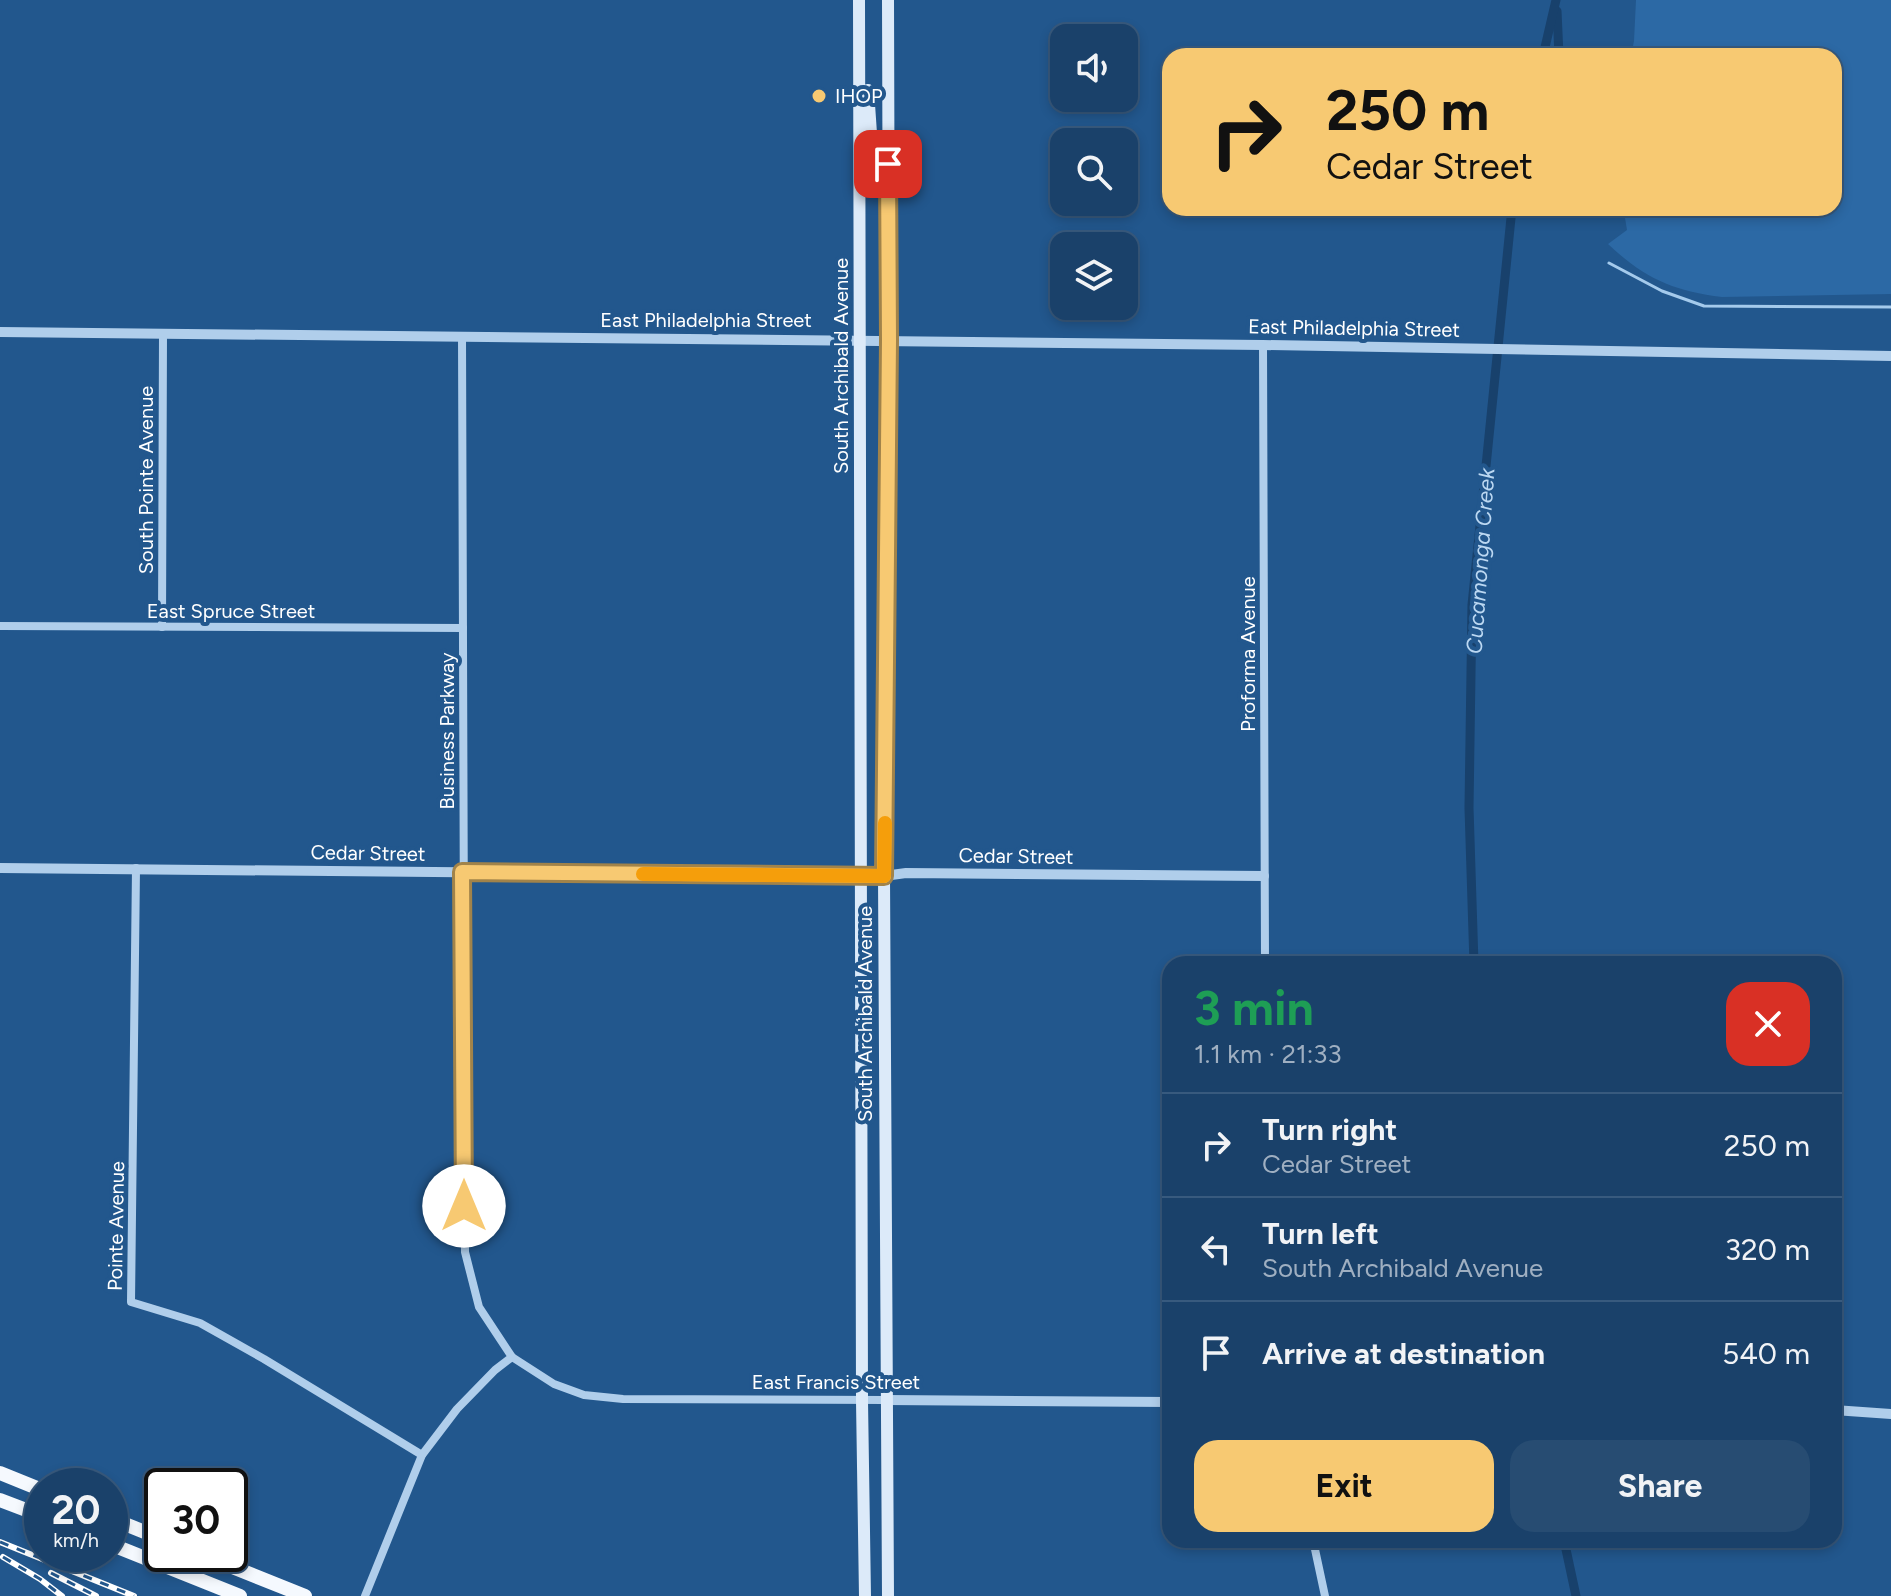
<!DOCTYPE html>
<html lang="en">
<head>
<meta charset="utf-8">
<style>
  :root { --surface:#1a416a; --page:#274c72; --text:#f1f3f6; --muted:#9fafc1; --line:#385a7e; --accent:#f7c972 }
  body { margin:0; font-family:Figtree,sans-serif; background:var(--page); color:var(--text); height:100vh; display:flex; flex-direction:column; font-size:30px; white-space:nowrap }
  * { box-sizing:border-box; margin:0 }
  p { font-size:26px; color:var(--muted) }
  .icon { flex:none; width:44px; height:44px; fill:none; stroke:currentColor; stroke-width:2; stroke-linecap:round; stroke-linejoin:round }
  .map { position:relative; flex:1; overflow:hidden }
  .drawer { position:absolute; left:1162px; top:956px; width:680px; height:592px; display:flex; flex-direction:column; background:var(--surface); border-radius:24px; box-shadow:0 4px 12px #0003,0 0 0 2px var(--line) }
  .drawer>* { flex:none }
  .banner { position:absolute; left:1162px; top:48px; width:680px; height:168px; border-radius:24px; box-shadow:0 4px 12px #0003,0 0 0 2px var(--line); background:#f7c972; color:#111; overflow:hidden }
  .buttons { position:absolute; left:1050px; top:24px; display:grid; gap:16px }
  .buttons a { display:grid; place-items:center; width:88px; height:88px; border-radius:16px; background:var(--surface); box-shadow:0 4px 12px #0003,0 0 0 2px var(--line); font-size:40px }
  .speed { position:absolute; left:24px; top:1468px; display:flex; gap:16px; font-size:40px; font-weight:700; text-align:center }
  .speed>* { display:grid; place-content:center; width:104px; height:104px; border-radius:50%; background:var(--surface); box-shadow:0 4px 12px #0003,0 0 0 2px var(--line); line-height:1 }
  .speed small { font-size:20px; font-weight:400 }
  .speed .limit { border:4px solid #111; border-radius:12px; background:#fff; color:#111 }
  .pin { position:absolute; display:grid; place-items:center; width:68px; height:68px; color:#fff; margin:-34px; border-radius:16px; box-shadow:0 4px 12px #0006 }
  .me { position:absolute; width:88px; margin:-44px; rotate:0deg; stroke-linejoin:round; filter:drop-shadow(0 0 6px #0008) }
  .turn { display:flex; align-items:center; gap:28px; height:168px; padding:0 32px; font-size:36px }
  .turn .icon { width:104px; height:104px; stroke-width:2.5 }
  .turn b { display:block; font-size:56px; line-height:68px }
  .round { display:grid; place-items:center; flex:none; width:84px; height:84px; border-radius:24px; background:var(--page) }
  .overview { display:flex; align-items:center; justify-content:space-between; height:136px; padding:0 32px }
  h1 { font-size:48px; font-weight:700; line-height:60px; color:#1e9e55 }
  .button { display:flex; gap:16px; margin-top:auto; padding:16px 32px }
  .button a { flex:1; height:92px; border-radius:24px; background:var(--accent); color:#111; font-size:32px; font-weight:700; line-height:92px; text-align:center }
  .button a+a { background:var(--page); color:var(--text) }
  ul { padding:0; list-style:none }
  li { display:flex; align-items:center; gap:24px; height:104px; padding:0 32px; border-top:2px solid var(--line) }
  li div { flex:1 }
  li b { display:block; font-size:30px }
  li em { font-style:normal }
  .map>svg:first-child { display:block }
</style>
</head>
<body>
<div class="map">
<svg width="1891" height="1596" viewBox="0 0 1891 1596">
  <rect width="100%" height="100%" fill="#22578d"/>
  <!-- green -->
  <path fill="#2c69a5" d="M 1636,0 L 1891,0 L 1891,294 L 1722,297 C 1673,291 1644,278 1608,244 L 1627,230 L 1624,212 L 1605,213 L 1606,208 L 1834,208 L 1834,56 L 1631,56 L 1634,41 Z"/>
  <g fill="none" stroke-linecap="round" stroke-linejoin="round">
    <!-- stream -->
    <path stroke="#a4caec" stroke-width="3" d="M 1609,263 L 1662,291 L 1704,306 L 1891,307"/>
    <!-- canal -->
    <g stroke="#18416c" stroke-width="9">
      <path d="M 1557,11 L 1559,56"/>
      <path d="M 1543,56 L 1556,0"/>
      <path d="M 1474,964 L 1469,808 L 1472,605 L 1512,208"/>
      <path d="M 1564,1540 L 1576,1596"/>
    </g>
    <!-- minor -->
    <g stroke="#b0ceeb" stroke-width="8">
      <path d="M 1263,345 L 1265,964"/>
      <path d="M 0,626 L 463,628"/>
      <path d="M 162,627 L 163,334"/>
      <path d="M 136,868 L 131,1302 L 200,1323 L 264,1359 L 422,1455"/>
      <path d="M 512,1357 L 554,1384 L 584,1395 L 623,1399 L 886,1400"/>
      <path d="M 1313,1540 L 1325,1596"/>
      <path d="M 365,1596 L 422,1455 L 457,1409 L 495,1370 L 512,1357 L 479,1307 L 465,1252 L 462,336"/>
    </g>
    <!-- tertiary -->
    <g stroke="#b0ceeb" stroke-width="10">
      <path d="M 0,332 L 1263,345 L 1891,356"/>
      <path d="M 0,868 L 861,876 L 884,876 L 906,873 L 1264,876"/>
      <path d="M 886,1400 L 1170,1402"/>
      <path d="M 1834,1410 L 1891,1414"/>
    </g>
    <!-- secondary -->
    <g stroke="#dceaf9" stroke-width="12">
      <path d="M 859,0 L 862,1401 L 865,1596"/>
      <path d="M 888,0 L 889,340 L 884,876 L 888,1596"/>
      <path d="M 868,90 L 874,177 L 879,186 L 888,192"/>
    </g>
    <!-- primary -->
    <g stroke="#f5f9fe" stroke-width="14">
      <path d="M 0,1473 L 42,1490"/>
      <path d="M 0,1500 L 42,1516"/>
      <path d="M 110,1518 L 162,1539"/>
      <path d="M 110,1544 L 240,1596"/>
      <path d="M 200,1554 L 305,1596"/>
    </g>
    <defs>
      <g id="rail">
        <path d="M 0,1542 L 134,1596"/>
        <path d="M 3,1557 L 40,1579 L 62,1596"/>
        <path d="M 51,1573 L 96,1596"/>
      </g>
    </defs>
    <!-- rail casing -->
    <use href="#rail" stroke="#fff" stroke-width="6"/>
    <!-- rail -->
    <use href="#rail" stroke="#22578d" stroke-width="3" stroke-dasharray="9" stroke-linecap="butt"/>
  </g>
  <g fill="none" stroke-linecap="round" stroke-linejoin="round">
    <defs>
      <path id="route" d="M 464,1206 L 462,872 L 884,876 L 889,340 L 888,164"/>
    </defs>
    <!-- route casing -->
    <use href="#route" stroke="#a1834a" stroke-width="20"/>
    <!-- route -->
    <use href="#route" stroke="#f7c972" stroke-width="14"/>
    <!-- slow -->
    <path stroke="#f59e0b" stroke-width="14" d="M 643,874 L 884,876 L 885,823"/>
  </g>
  <!-- markers -->
  <circle fill="#f7c972" stroke="#22578d" stroke-width="3" cx="819" cy="96" r="8"/>
  <g text-anchor="middle" stroke-width="8" stroke-linejoin="round" paint-order="stroke">
    <!-- poi labels -->
    <g font-size="20" fill="#fff" stroke="#22578d" text-anchor="start">
      <text x="835" y="103">IHOP</text>
    </g>
    <!-- street labels -->
    <g font-size="20" fill="#fff" stroke="#22578d">
      <text x="706" y="327">East Philadelphia Street</text>
      <text transform="translate(1354 328) rotate(1)" y="7">East Philadelphia Street</text>
      <text transform="translate(841 366) rotate(-90)" y="7">South Archibald Avenue</text>
      <text transform="translate(146 480) rotate(-90)" y="7">South Pointe Avenue</text>
      <text x="231" y="618">East Spruce Street</text>
      <text transform="translate(1248 654) rotate(-90)" y="7">Proforma Avenue</text>
      <text transform="translate(447 731) rotate(-90)" y="7">Business Parkway</text>
      <text transform="translate(368 853) rotate(1)" y="7">Cedar Street</text>
      <text transform="translate(1016 856) rotate(1)" y="7">Cedar Street</text>
      <text transform="translate(865 1014) rotate(-90)" y="7">South Archibald Avenue</text>
      <text transform="translate(116 1226) rotate(-89)" y="7">Pointe Avenue</text>
      <text x="836" y="1389">East Francis Street</text>
    </g>
    <!-- water labels -->
    <g font-size="22" font-style="italic" fill="#bcd8f2" stroke="#22578d">
      <text transform="translate(1480 561) rotate(-86)" y="8">Cucamonga Creek</text>
    </g>
  </g>
</svg>
<div class="buttons">
<a><svg class="icon" aria-label="sound" viewBox="0 0 24 24"><path d="M4 9h4l5-4v14l-5-4H4zM17 9q2 3 0 6"/></svg></a>
<a><svg class="icon" aria-label="search" viewBox="0 0 24 24"><circle cx="10" cy="10" r="6"/><path d="M15 15l6 6"/></svg></a>
<a><svg class="icon" aria-label="layers" viewBox="0 0 24 24"><path d="M12 4l9 5-9 5-9-5zM3 14l9 5 9-5"/></svg></a>
</div>
<div class="speed"><div>20<small>km/h</small></div><div class="limit">30</div></div>
<div class="pin" style="left:888px;top:164px;background:#d93025"><svg class="icon" aria-label="arrive" viewBox="0 0 24 24"><path d="M6 21V4h12l-3 4 3 4H6"/></svg></div>
<svg class="me" style="left:464px;top:1206px" viewBox="-20 -20 40 40"><circle r="19" fill="#fff"/><path d="M0-13L10 11 0 6-10 11z" fill="#f7c972"/></svg>
<div class="banner">
<div class="turn"><svg class="icon" aria-label="right" viewBox="0 0 24 24"><path d="M7 20v-9h11M14 6l5 5-5 5"/></svg><div><b>250 m</b>Cedar Street</div></div>
</div>
<section class="drawer">
<div class="overview"><div><h1>3 min</h1><p>1.1 km · 21:33</p></div><a class="round" style="background:#d93025;color:#fff"><svg class="icon" aria-label="close" viewBox="0 0 24 24"><path d="M6 6l12 12M18 6L6 18"/></svg></a></div>
<ul>
<li><svg class="icon" aria-label="right" viewBox="0 0 24 24"><path d="M7 20v-9h11M14 6l5 5-5 5"/></svg><div><b>Turn right</b><p>Cedar Street</p></div><em>250 m</em></li>
<li><svg class="icon" aria-label="left" viewBox="0 0 24 24"><path d="M17 20v-9H6M10 6l-5 5 5 5"/></svg><div><b>Turn left</b><p>South Archibald Avenue</p></div><em>320 m</em></li>
<li><svg class="icon" aria-label="arrive" viewBox="0 0 24 24"><path d="M6 21V4h12l-3 4 3 4H6"/></svg><div><b>Arrive at destination</b></div><em>540 m</em></li>
</ul>
<div class="button"><a>Exit</a><a>Share</a></div>
</section>
</div>
</body>
</html>
